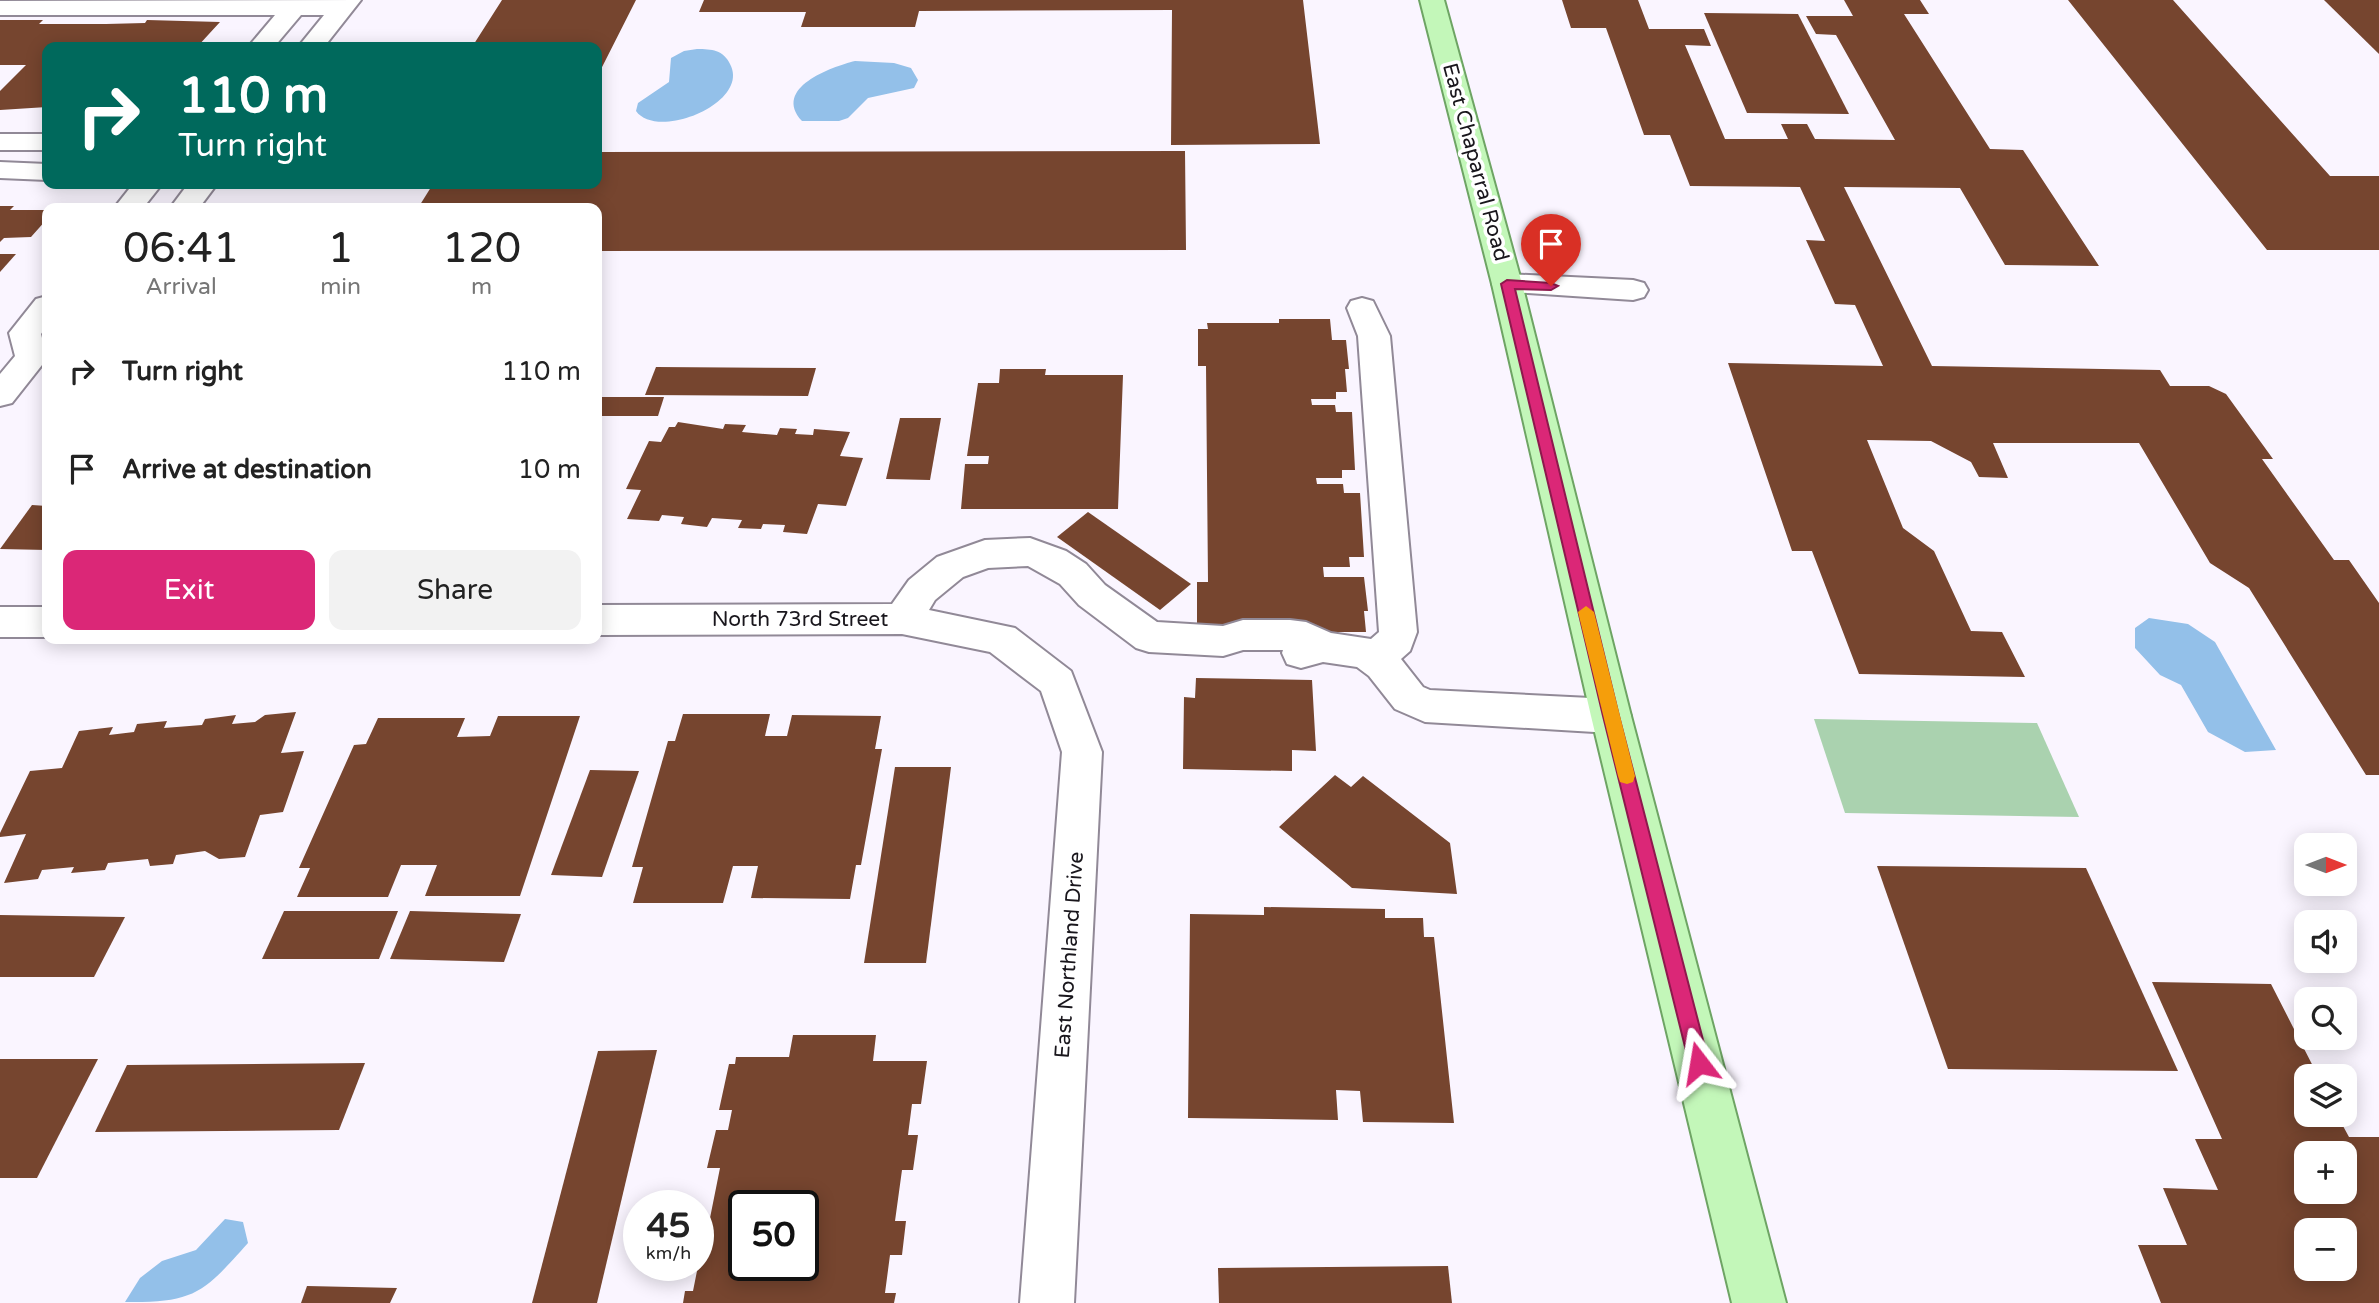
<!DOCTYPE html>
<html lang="en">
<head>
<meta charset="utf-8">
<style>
  :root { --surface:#fff; --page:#f2f2f2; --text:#222; --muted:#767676; --accent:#db2777 }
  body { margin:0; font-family:"Varela Round",sans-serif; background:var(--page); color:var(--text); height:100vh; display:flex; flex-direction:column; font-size:26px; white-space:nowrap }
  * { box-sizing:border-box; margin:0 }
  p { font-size:23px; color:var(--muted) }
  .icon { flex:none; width:38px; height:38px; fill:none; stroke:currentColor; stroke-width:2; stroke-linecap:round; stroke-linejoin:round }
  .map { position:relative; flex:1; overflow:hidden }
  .drawer { position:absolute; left:42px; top:203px; width:560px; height:441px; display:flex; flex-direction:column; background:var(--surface); border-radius:14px; box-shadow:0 4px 18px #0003 }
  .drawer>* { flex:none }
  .hud { position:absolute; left:42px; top:42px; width:560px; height:147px; border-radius:14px; box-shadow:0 4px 18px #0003; background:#00695c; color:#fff; overflow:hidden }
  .needle { width:46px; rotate:90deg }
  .fabs { position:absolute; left:2294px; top:833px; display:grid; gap:14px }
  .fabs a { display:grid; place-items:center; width:63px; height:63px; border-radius:14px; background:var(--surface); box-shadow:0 4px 18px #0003; font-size:35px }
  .speed { position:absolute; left:623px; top:1190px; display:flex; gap:14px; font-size:35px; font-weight:700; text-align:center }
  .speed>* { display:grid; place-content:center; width:91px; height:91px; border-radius:50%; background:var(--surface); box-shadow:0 4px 18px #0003; line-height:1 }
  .speed small { font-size:18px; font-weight:400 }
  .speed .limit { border:4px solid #111; border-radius:10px; background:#fff; color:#111 }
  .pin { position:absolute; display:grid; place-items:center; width:60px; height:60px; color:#fff; margin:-72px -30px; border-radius:50% 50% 50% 0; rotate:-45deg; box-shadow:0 0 7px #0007 }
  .pin .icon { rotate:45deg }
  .me { position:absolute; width:77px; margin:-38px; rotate:346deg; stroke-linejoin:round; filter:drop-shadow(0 0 5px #0008) }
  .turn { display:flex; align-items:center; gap:24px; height:147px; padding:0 21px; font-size:32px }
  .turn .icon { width:91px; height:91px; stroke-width:2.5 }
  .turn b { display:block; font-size:49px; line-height:60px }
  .eta { display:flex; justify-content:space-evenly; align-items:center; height:119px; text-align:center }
  .eta b { font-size:42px; font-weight:600; line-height:49px }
  .primary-button { display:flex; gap:14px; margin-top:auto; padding:14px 21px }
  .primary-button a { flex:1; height:80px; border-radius:14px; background:var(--accent); color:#fff; font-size:28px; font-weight:600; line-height:80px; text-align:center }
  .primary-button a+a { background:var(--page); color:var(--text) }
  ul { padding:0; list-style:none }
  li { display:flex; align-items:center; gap:21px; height:98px; padding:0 21px }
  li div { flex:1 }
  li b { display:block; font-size:26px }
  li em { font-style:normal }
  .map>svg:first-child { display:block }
</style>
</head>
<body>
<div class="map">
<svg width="2379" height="1303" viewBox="0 0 2379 1303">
  <rect width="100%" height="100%" fill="#faf5ff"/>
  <!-- green -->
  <path fill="#aad2af" d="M 1814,719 L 2037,723 L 2079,817 L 1845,813 Z"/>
  <!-- water -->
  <g fill="#93c0e9">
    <path d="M 697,49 C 712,49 723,50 730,64 C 751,103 657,141 636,111 L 638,103 L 669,82 L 671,58 L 684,51 Z"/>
    <path d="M 855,61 L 894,63 L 911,68 L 918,80 L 914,88 L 868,98 L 848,118 L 839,121 L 802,121 C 772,88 831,67 855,61 Z"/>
    <path d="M 2149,618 L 2188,624 L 2215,642 L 2276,750 L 2245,752 L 2208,732 L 2181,685 L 2160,675 L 2135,648 L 2135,628 Z"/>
    <path d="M 225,1219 L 243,1222 L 248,1243 C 204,1292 196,1303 125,1302 L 140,1278 L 162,1261 L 196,1250 Z"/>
  </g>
  <!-- building -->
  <g fill="#76452f" fill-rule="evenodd">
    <path d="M 502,0 L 636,0 L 597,77 L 597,47 L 472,47 Z"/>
    <path d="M 704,0 L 1303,0 L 1320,144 L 1171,145 L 1172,10 L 919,11 L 915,27 L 801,27 L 806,12 L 699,12 Z"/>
    <path d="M 1562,0 L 1638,0 L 1649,29 L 1704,29 L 1711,46 L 1685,45 L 1725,139 L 1788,139 L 1781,124 L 1807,124 L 1815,139 L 1895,140 L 1836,35 L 1816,34 L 1806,16 L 1853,16 L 1844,0 L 1920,0 L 1929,14 L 1904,14 L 1990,149 L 2023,150 L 2099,266 L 2005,265 L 1960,188 L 1844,187 L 1932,366 L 2160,370 L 2170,386 L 2209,386 L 2226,394 L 2273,459 L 2262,459 L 2334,560 L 2349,560 L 2379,603 L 2379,775 L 2366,775 L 2249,588 L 2210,563 L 2139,443 L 1993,443 L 2008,478 L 1979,477 L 1971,462 L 1931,441 L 1867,440 L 1903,528 L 1934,551 L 1971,631 L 2002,632 L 2025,677 L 1859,674 L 1812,551 L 1792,551 L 1728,363 L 1883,366 L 1855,305 L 1835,304 L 1806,240 L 1825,241 L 1800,187 L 1690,186 L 1670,135 L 1644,135 L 1606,28 L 1571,28 Z"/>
    <path d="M 2068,0 L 2173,0 L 2330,176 L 2379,176 L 2379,250 L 2267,250 Z"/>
    <path d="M 2324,0 L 2379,0 L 2379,54 Z"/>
    <path d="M 1704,13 L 1798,14 L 1849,114 L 1747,113 Z"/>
    <path d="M 0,20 L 43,20 L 39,24 L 106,24 L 145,23 L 147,20 L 220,22 L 197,47 L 47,47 L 47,107 L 0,110 L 0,91 L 26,65 L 0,65 Z"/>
    <path d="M 1185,151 L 1186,250 L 597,251 L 597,208 L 418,208 L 433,184 L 597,184 L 597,152 Z"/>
    <path d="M 0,206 L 14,206 L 10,210 L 47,210 L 47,219 L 31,237 L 4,238 L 0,242 Z"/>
    <path d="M 0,254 L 16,254 L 0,272 Z"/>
    <path d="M 1279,319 L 1330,319 L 1332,340 L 1346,340 L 1349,369 L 1345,369 L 1347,392 L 1336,392 L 1336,399 L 1311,399 L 1312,405 L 1335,405 L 1336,412 L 1352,412 L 1355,470 L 1342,470 L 1342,478 L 1316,478 L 1317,484 L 1343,484 L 1344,493 L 1360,493 L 1364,557 L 1349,557 L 1350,567 L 1323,567 L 1324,577 L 1364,577 L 1368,611 L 1364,611 L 1366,632 L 1301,632 L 1197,627 L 1197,582 L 1208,582 L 1206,366 L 1198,366 L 1198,329 L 1208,329 L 1207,323 L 1279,323 Z"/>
    <path d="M 656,367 L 816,368 L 808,396 L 645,395 Z"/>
    <path d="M 1000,369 L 1046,369 L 1045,375 L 1123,375 L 1118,509 L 961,509 L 965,464 L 988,464 L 989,456 L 967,456 L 978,383 L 999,383 Z"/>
    <path d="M 597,397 L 664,397 L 658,416 L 597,416 Z"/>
    <path d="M 900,418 L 941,418 L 930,480 L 886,479 Z"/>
    <path d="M 678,422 L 723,429 L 725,424 L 746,425 L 742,432 L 777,435 L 780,428 L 797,429 L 795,434 L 813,435 L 814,429 L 850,432 L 840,456 L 863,458 L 846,506 L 818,504 L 807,534 L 783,532 L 785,525 L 763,524 L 761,529 L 738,528 L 742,520 L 712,518 L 707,527 L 681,524 L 684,517 L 662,515 L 659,521 L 627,519 L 641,490 L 626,489 L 649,441 L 661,442 L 669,427 L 675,427 Z"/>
    <path d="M 32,505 L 47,506 L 47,550 L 0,549 Z"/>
    <path d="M 1088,512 L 1191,584 L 1160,610 L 1057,537 Z"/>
    <path d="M 1196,678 L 1312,680 L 1316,751 L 1292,750 L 1292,771 L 1183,769 L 1184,697 L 1195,698 Z"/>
    <path d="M 296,712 L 281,753 L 304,751 L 283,812 L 260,815 L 245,857 L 219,859 L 205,851 L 176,855 L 173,864 L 150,866 L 148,859 L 108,863 L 105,870 L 71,873 L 74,867 L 42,870 L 38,879 L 4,883 L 26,834 L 0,837 L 0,833 L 30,771 L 62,768 L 79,731 L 113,727 L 109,735 L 134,732 L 137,724 L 167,721 L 164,728 L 202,725 L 205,719 L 236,715 L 232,724 L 255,722 L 265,715 Z"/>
    <path d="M 683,714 L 770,714 L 765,736 L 787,736 L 792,715 L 881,716 L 875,749 L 882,749 L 861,865 L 856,865 L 850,899 L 751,898 L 758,866 L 733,866 L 723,903 L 633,903 L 643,867 L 632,867 L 668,741 L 675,741 Z"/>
    <path d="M 498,716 L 580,716 L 520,896 L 425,896 L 437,865 L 401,865 L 388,897 L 297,897 L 310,868 L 299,868 L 354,745 L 366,744 L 378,718 L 465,718 L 457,737 L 490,736 Z"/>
    <path d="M 895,767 L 951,767 L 926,963 L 864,963 Z"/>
    <path d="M 590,770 L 639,771 L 602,877 L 551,875 Z"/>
    <path d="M 1335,775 L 1351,787 L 1363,776 L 1450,843 L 1457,894 L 1352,888 L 1279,827 Z"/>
    <path d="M 1877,866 L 2086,868 L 2178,1071 L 1948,1069 Z"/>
    <path d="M 1264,907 L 1385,909 L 1385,918 L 1423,918 L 1424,937 L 1434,937 L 1454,1123 L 1363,1122 L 1360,1091 L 1336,1090 L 1338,1120 L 1188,1118 L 1190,914 L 1264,915 Z"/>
    <path d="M 284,911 L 398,911 L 379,959 L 262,959 Z"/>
    <path d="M 410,911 L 521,914 L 504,962 L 390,959 Z"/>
    <path d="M 0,915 L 125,917 L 94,977 L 0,977 Z"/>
    <path d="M 2152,982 L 2271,984 L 2318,1076 L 2306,1076 L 2306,1115 L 2337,1115 L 2349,1137 L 2379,1137 L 2379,1303 L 2161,1303 L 2138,1245 L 2187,1245 L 2163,1188 L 2218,1190 L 2195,1139 L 2222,1139 ZM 2306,1153 L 2345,1153 L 2345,1192 L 2306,1192 ZM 2306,1230 L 2345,1230 L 2345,1269 L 2306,1269 Z"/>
    <path d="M 793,1035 L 876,1035 L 873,1061 L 927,1061 L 921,1104 L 912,1104 L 908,1135 L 918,1135 L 913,1170 L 902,1170 L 895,1221 L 906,1221 L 902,1255 L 890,1255 L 885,1293 L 896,1293 L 894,1303 L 683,1303 L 685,1291 L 693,1291 L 698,1266 L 701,1218 L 710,1218 L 720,1168 L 707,1168 L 716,1130 L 728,1130 L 732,1110 L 719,1110 L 729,1064 L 735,1064 L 736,1057 L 789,1057 ZM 744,1206 L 803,1206 L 803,1265 L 744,1265 Z"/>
    <path d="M 657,1050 L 597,1303 L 532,1303 L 598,1051 Z"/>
    <path d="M 0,1059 L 98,1059 L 37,1178 L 0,1178 Z"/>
    <path d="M 365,1063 L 339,1130 L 95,1132 L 127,1065 Z"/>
    <path d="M 1448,1266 L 1452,1303 L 1219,1303 L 1218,1268 Z"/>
    <path d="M 307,1286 L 397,1288 L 390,1303 L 301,1303 Z"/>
  </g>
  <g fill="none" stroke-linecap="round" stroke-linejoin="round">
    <defs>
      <g id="minor">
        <path d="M 361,0 L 324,47 L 298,47 L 324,15 L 301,15 L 274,47 L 248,47 L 275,15 L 0,15 L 0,1 Z"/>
        <rect x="0" y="134" width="47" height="16"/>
        <path d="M 0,162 L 47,164 L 47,180 L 0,178 Z"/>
        <path d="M 133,184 L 162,184 L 143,208 L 114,208 Z"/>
        <path d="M 188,184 L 217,184 L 199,208 L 170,208 Z"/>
        <path d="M 1507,274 L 1633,280 L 1644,283 L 1648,290 L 1644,297 L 1633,300 L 1496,291 L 1492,284 L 1496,277 Z"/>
        <path d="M 47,296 L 47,326 L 41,334 L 43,342 L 47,341 L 47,363 L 42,365 L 12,403 L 0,406 L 0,374 L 15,356 L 9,333 L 36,299 Z"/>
        <path d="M 1362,298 L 1373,301 L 1390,336 L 1417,632 L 1410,651 L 1401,659 L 1423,687 L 1430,690 L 1611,699 L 1625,704 L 1631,716 L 1625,728 L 1611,733 L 1425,722 L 1395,709 L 1369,676 L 1357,667 L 1323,662 L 1301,668 L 1287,664 L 1282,653 L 1283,650 L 1243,650 L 1223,656 L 1149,652 L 1136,648 L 1079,605 L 1060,584 L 1028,566 L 988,568 L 963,577 L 935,600 L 929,610 L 1015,628 L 1071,671 L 1102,752 L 1074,1303 L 1020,1303 L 1062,752 L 1041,691 L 990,652 L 902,634 L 597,635 L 597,605 L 892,604 L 909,580 L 937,557 L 985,540 L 1030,538 L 1066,551 L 1086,564 L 1105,585 L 1157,622 L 1223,626 L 1243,620 L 1290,620 L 1306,622 L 1331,633 L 1371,639 L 1379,632 L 1358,336 L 1347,308 L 1351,301 Z"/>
        <rect x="0" y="607" width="47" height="30"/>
      </g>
      <path id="major" d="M 1420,0 L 1444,0 L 1522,284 L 1631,716 L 1786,1303 L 1732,1303 L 1591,716 L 1492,284 Z"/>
    </defs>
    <!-- minor casing -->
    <use href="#minor" stroke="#918997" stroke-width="4"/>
    <!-- major casing -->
    <use href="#major" stroke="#6ea464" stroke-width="4"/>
    <!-- minor -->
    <use href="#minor" fill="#fff" fill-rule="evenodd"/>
    <!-- major -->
    <use href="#major" fill="#c3f7b9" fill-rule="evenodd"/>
  </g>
  <!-- route -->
  <path fill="#db2777" stroke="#8e194d" stroke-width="2" d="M 1507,280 L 1551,283 L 1558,286 L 1551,290 L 1515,289 L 1619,716 L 1709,1063 L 1706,1070 L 1699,1073 L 1692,1070 L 1689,1063 L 1603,716 L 1501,284 Z"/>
  <!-- slow -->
  <path fill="#f59e0b" d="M 1586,606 L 1594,612 L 1635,776 L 1633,782 L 1627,784 L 1620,782 L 1618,776 L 1578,612 Z"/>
  <g text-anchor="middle" stroke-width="7" stroke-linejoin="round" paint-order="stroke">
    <!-- street labels -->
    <g font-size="21" fill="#19161c" stroke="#fff">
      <text transform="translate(1476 162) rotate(75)" y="7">East Chaparral Road</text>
      <text x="800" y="626">North 73rd Street</text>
      <text transform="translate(1069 955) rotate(-86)" y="7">East Northland Drive</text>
    </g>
  </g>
</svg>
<div class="fabs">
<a><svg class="needle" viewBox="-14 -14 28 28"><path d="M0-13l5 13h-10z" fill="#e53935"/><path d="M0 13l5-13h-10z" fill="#767676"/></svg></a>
<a><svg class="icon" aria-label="sound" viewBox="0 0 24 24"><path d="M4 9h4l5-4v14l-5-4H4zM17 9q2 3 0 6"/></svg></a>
<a><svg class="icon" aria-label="search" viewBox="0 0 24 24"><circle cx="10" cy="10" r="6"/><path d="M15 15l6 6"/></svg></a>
<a><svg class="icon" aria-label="layers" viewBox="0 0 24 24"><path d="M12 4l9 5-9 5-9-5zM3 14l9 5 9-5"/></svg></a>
<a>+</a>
<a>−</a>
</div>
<div class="speed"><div>45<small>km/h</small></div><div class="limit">50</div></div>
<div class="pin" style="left:1551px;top:286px;background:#d93025"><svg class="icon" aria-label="arrive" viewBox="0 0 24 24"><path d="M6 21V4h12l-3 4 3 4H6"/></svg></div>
<svg class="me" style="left:1699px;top:1063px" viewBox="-20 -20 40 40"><path d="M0-17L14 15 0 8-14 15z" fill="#db2777" stroke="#fff" stroke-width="4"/></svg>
<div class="hud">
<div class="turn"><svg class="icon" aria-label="right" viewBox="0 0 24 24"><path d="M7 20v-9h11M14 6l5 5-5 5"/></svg><div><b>110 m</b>Turn right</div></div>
</div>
<section class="drawer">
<div class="eta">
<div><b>06:41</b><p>Arrival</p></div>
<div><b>1</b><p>min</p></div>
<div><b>120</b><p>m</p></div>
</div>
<ul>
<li><svg class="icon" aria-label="right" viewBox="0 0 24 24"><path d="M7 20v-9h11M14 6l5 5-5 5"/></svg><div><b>Turn right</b></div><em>110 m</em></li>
<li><svg class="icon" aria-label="arrive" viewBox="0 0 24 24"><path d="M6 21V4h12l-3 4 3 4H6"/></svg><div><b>Arrive at destination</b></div><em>10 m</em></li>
</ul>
<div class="primary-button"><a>Exit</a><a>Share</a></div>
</section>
</div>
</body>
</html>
